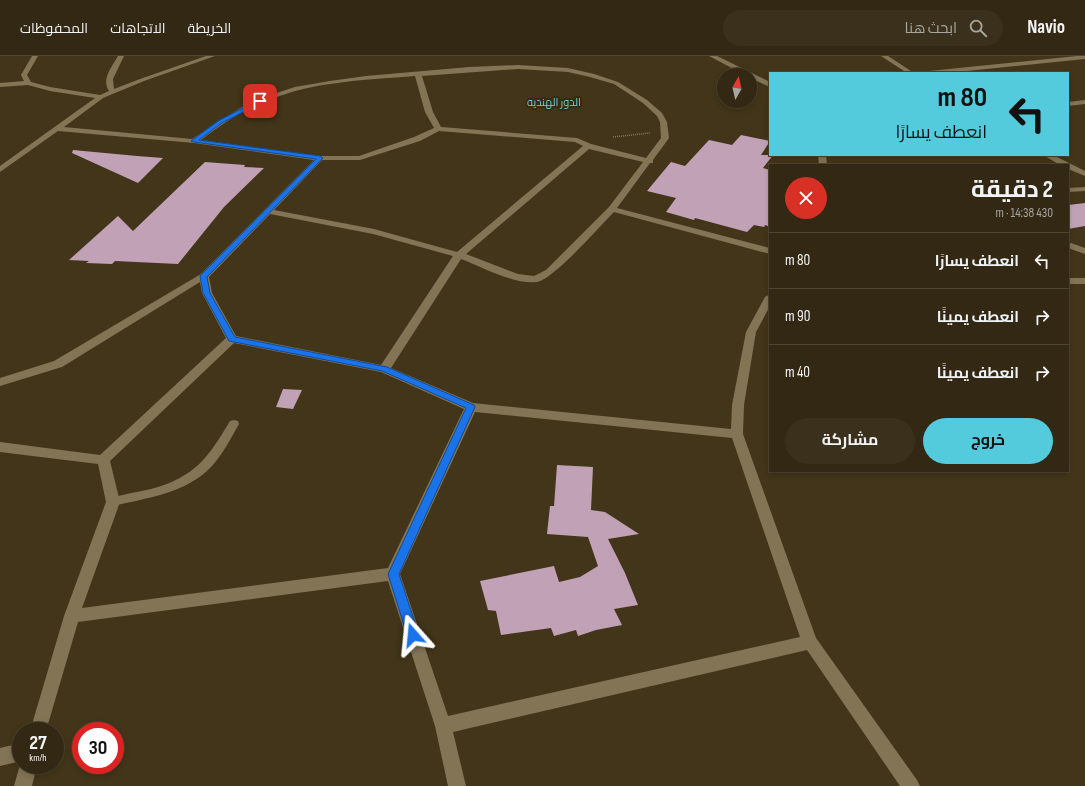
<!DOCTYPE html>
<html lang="ar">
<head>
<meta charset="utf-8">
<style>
  :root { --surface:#322813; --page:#3a301c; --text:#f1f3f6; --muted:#a8a6a0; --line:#4d4433; --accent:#53cbdc }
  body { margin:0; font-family:"Sofia Sans Condensed",Cairo,sans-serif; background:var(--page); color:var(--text); direction:rtl; height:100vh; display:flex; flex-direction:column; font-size:15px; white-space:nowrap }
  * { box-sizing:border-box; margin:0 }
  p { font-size:13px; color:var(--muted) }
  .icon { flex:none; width:22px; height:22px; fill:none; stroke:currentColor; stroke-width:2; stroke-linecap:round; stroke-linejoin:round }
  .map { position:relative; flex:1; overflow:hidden; direction:ltr }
  .side { position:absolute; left:769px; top:108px; width:300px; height:308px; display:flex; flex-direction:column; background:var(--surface); border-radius:0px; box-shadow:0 2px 6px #0003,0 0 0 1px var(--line); direction:rtl }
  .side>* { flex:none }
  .banner { position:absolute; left:769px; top:16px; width:300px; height:84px; border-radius:0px; box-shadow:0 2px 6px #0003,0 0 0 1px var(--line); direction:rtl; background:#53cbdc; color:#111; overflow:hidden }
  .needle { width:26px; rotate:8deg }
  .tools { position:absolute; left:717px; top:12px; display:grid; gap:8px }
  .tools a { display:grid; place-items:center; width:40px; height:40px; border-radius:50%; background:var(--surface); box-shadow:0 2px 6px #0003,0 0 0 1px var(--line); font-size:20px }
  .speed { position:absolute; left:12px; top:666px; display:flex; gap:8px; font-size:20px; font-weight:700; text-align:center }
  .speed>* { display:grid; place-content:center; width:52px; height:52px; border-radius:50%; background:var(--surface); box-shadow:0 2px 6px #0003,0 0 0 1px var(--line); line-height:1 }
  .speed small { font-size:10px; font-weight:400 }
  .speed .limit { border:6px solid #d22; background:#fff; color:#111 }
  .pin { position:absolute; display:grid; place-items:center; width:34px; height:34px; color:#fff; margin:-17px; border-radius:8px; box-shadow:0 2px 6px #0006 }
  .me { position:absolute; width:44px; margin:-22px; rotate:342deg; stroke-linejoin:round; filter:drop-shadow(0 0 3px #0008) }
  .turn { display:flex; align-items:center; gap:14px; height:84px; padding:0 16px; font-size:18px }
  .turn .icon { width:52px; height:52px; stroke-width:2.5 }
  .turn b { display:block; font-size:28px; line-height:34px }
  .round { display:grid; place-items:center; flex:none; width:42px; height:42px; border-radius:21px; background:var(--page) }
  .head { display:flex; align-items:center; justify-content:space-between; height:68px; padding:0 16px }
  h1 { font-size:24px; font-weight:700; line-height:30px }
  .action { display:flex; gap:8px; margin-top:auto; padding:8px 16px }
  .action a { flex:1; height:46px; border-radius:24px; background:var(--accent); color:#111; font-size:16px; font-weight:700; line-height:46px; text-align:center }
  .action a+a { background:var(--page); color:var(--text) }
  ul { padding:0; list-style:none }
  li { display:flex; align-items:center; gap:12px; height:56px; padding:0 16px; border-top:1px solid var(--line) }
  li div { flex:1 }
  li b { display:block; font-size:15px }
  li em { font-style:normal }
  header { display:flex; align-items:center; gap:24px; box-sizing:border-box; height:56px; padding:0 20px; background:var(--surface); border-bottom:1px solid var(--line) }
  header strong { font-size:19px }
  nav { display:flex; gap:22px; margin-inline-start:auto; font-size:14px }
  .search { width:280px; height:36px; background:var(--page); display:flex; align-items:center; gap:10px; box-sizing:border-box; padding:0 14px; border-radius:22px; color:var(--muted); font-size:15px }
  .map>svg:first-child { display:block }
</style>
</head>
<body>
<header>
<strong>Navio</strong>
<div class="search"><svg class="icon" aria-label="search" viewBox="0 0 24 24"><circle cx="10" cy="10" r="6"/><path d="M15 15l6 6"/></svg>ابحث هنا</div>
<nav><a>الخريطة</a><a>الاتجاهات</a><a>المحفوظات</a></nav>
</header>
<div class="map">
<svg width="1085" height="730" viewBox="0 0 1085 730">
  <rect width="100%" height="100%" fill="#423519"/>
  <!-- building -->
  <g fill="#c1a1b6">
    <path d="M 741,79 L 770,85 L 761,99 L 773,99 L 763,112 L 770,114 L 770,171 L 765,169 L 764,171 L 754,169 L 747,176 L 695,162 L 694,164 L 666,156 L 676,142 L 647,135 L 671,106 L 685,110 L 709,84 L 732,89 Z"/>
    <path d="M 73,94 L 137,100 L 163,102 L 138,127 L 72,97 Z"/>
    <path d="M 205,106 L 245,109 L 244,111 L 264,112 L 224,151 L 178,208 L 115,205 L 112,208 L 86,207 L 89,205 L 69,204 L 118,160 L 133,175 Z"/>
    <path d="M 1085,147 L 1085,170 L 1068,173 L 1068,149 Z"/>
    <path d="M 283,333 L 302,334 L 293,353 L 276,351 Z"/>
    <path d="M 557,409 L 593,411 L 591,454 L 605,456 L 639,478 L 608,483 L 625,517 L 638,549 L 614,553 L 622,569 L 596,574 L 578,580 L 576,574 L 554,580 L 551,572 L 501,579 L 496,555 L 488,554 L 480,525 L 554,510 L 559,526 L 580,521 L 598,510 L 588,481 L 547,478 L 550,450 L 554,450 Z"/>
  </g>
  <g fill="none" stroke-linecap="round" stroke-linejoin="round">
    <!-- path -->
    <path stroke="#847961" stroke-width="1.5" stroke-dasharray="1 1" stroke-linecap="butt" d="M 613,81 L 650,77"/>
    <!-- lane -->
    <path fill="#837456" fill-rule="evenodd" d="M 234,364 L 238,365 L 239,368 C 231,382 223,398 212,410 C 187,437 147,442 113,450 L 109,449 L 107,446 L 109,443 C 123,438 137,436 151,433 C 195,421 208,402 230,365 Z"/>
    <!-- street -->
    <g fill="#837456" fill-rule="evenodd">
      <path d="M 32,0 L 38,0 L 27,19 L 31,26 L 50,31 L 100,39 L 109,35 C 101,23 112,11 118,0 L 124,0 L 113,23 L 114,33 L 140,23 L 206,0 L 215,0 L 144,25 L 103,42 L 64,71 L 192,83 L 242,51 L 264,41 L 295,31 L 330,25 L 366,20 L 469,11 L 518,9 L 568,12 L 594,18 L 618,26 L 647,44 L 662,57 L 667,66 L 669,82 L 653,104 L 653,107 L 650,107 L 617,152 L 770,192 L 770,198 L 614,156 C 599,171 554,223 537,226 C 515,229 482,211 461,203 L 391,312 L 473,347 L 731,373 L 732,349 L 746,276 L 765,241 L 770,238 L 770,250 L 756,276 L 744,349 L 743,378 L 816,582 L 917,724 L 920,730 L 900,730 L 807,594 L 453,676 L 466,730 L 448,730 L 435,670 L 388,525 L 78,566 L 46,675 L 30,675 L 64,560 L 106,446 L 98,408 L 0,396 L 0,386 L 100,399 L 226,282 L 202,237 L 200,226 L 62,311 L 0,330 L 0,322 L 54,305 L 201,218 L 314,104 L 194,87 L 58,75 L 0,116 L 0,110 L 95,42 L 50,35 L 28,29 L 0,31 L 0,27 L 24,25 L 21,19 ZM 518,13 L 568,16 L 590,21 L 614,28 L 643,47 L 657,60 L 660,66 L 661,82 L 646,102 L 591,88 L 577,82 L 441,71 L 433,56 L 422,20 ZM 415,20 L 425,56 L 434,72 L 414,81 L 359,100 L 320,100 L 201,84 C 222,68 244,53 269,44 C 315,25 367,24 415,20 ZM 439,75 L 575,86 L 583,90 L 457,196 L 374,173 L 274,154 L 322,104 L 360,104 L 420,85 ZM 589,93 L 643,106 L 609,151 L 546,214 L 534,220 L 518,218 L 466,198 ZM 270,158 L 373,178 L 453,200 L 381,309 L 236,280 L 212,237 L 209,221 ZM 234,287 L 381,316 L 464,353 L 388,512 L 82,552 L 120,446 L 110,405 ZM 475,356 L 732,382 L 800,581 L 448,660 L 400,518 Z"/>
      <path d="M 709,0 L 717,0 L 770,26 L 770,31 L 750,22 L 750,19 L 745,19 Z"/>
      <path d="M 881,0 L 888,0 L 914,17 L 907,17 Z"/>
      <path d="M 1077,0 L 1085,0 L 1085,3 L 948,17 L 926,17 L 929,15 Z"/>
      <path d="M 1085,44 L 1085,48 L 1068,50 L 1068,46 Z"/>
      <path d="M 818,99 L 826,99 L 827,109 L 819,109 Z"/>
      <path d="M 1043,99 L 1053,99 L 1085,115 L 1085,120 L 1068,113 L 1068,109 L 1060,109 Z"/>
      <path d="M 1085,131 L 1085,135 L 1068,136 L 1068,132 Z"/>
      <path d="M 1068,186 L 1085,192 L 1085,198 L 1068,192 Z"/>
      <rect x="1068" y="222" width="17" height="6"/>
      <path d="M 21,687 L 21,705 L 0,710 L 0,692 Z"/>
      <path d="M 21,705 L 21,709 L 37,709 L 32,730 L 14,730 Z"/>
    </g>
  </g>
  <!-- route -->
  <path fill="#1a73e8" stroke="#114b97" d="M 260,43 L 262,43 L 262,46 L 222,67 L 199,84 L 320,100 L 323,102 L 207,221 L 210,237 L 235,281 L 387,311 L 474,349 L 475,351 L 399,518 L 419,579 L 417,583 L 413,584 L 409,583 L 407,579 L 388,518 L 466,352 L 382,315 L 229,285 L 203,237 L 200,220 L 316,103 L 194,86 L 191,85 L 218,65 Z"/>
  <g text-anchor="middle" stroke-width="4" stroke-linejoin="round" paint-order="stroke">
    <!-- far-neighbourhood labels -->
    <g font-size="11" fill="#67d1e1" stroke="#382b0e">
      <text x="554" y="50">الدور الهنديه</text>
    </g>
  </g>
</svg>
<div class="tools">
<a><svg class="needle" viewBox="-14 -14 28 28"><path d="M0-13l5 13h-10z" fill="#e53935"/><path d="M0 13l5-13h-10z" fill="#a8a6a0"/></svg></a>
</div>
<div class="speed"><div>27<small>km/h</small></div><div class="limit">30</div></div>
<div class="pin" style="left:260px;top:45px;background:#d93025"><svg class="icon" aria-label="arrive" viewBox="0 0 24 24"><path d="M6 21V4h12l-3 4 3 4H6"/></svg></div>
<svg class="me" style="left:413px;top:579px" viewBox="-20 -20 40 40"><path d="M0-17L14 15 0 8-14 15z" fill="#1a73e8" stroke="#fff" stroke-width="4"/></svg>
<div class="banner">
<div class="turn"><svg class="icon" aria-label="left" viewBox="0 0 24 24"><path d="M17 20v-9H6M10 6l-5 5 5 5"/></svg><div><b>80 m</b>انعطف يسارًا</div></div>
</div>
<section class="side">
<div class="head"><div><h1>2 دقيقة</h1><p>430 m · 14:38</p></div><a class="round" style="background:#d93025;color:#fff"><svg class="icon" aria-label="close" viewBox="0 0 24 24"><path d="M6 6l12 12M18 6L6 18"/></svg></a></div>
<ul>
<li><svg class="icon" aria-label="left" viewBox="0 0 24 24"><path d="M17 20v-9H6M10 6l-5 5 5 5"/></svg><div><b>انعطف يسارًا</b></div><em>80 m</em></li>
<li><svg class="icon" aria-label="right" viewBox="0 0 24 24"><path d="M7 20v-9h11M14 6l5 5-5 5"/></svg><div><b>انعطف يمينًا</b></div><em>90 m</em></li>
<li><svg class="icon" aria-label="right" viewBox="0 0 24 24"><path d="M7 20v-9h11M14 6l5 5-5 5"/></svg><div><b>انعطف يمينًا</b></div><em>40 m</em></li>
</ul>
<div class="action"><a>خروج</a><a>مشاركة</a></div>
</section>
</div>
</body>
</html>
